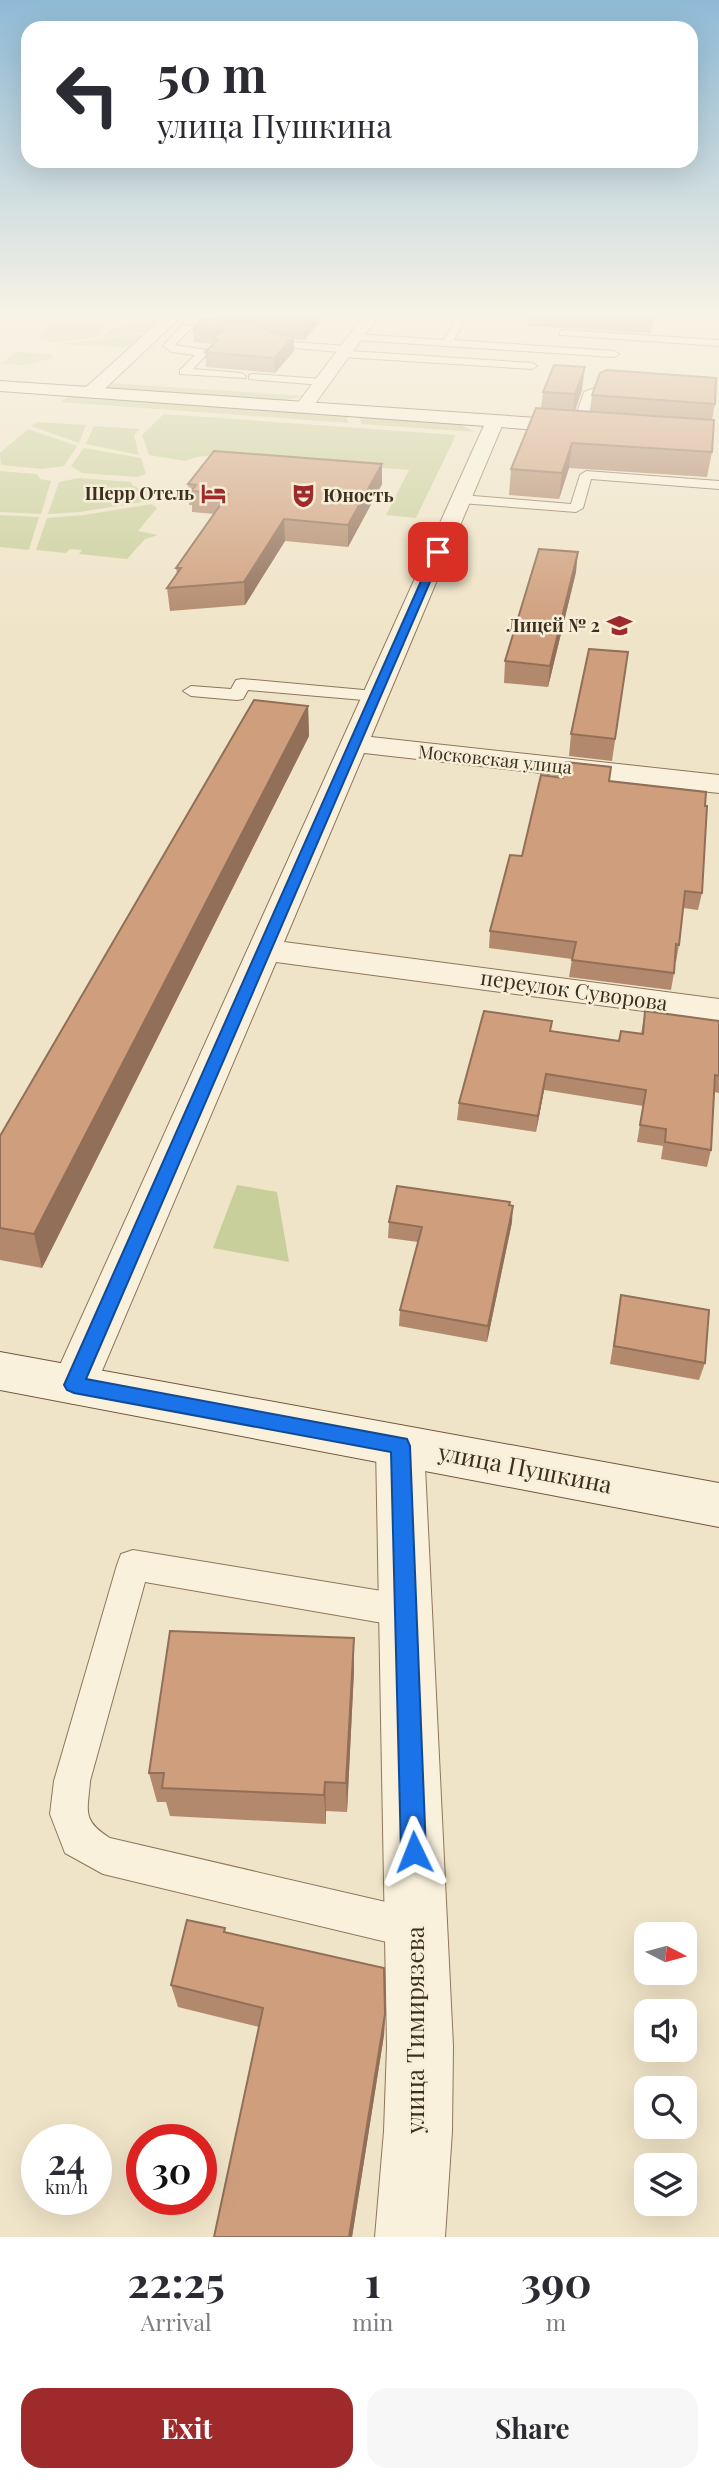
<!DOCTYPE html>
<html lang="en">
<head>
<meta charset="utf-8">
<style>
  :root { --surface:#fff; --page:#f7f7f7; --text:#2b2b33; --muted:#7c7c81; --accent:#9e2a2b }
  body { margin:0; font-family:"Playfair Display",serif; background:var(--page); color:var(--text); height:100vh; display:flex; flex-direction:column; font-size:26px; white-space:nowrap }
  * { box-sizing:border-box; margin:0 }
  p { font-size:23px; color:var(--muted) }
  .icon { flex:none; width:38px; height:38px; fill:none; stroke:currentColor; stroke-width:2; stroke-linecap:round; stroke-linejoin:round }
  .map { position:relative; height:2237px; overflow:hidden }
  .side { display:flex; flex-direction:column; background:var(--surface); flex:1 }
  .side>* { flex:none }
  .hud { position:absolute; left:21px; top:21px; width:677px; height:147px; border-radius:21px; box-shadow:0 7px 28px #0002; background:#fff; color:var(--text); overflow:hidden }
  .needle { width:46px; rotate:96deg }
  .controls { position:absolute; left:634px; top:1922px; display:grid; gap:14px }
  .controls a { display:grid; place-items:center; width:63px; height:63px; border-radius:14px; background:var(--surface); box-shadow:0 7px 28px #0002; font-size:35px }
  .speed { position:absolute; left:21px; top:2124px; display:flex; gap:14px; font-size:35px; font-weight:700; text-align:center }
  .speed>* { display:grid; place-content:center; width:91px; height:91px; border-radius:50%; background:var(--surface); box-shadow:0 7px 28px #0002; line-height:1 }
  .speed small { font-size:18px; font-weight:400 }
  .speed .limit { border:10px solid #d22; background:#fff; color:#111 }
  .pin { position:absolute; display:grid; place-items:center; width:60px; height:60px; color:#fff; margin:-30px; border-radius:14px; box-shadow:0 4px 10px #0006 }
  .me { position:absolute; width:77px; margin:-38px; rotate:358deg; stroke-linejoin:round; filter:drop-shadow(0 0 5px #0008) }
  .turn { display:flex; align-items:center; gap:24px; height:147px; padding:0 21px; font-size:32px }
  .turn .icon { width:91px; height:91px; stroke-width:2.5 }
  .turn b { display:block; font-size:49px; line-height:60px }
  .eta { display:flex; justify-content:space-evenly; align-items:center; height:119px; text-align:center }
  .eta b { font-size:42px; font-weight:700; line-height:49px }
  .button { display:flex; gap:14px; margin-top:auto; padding:14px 21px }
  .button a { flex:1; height:80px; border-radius:21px; background:var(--accent); color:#fff; font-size:28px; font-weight:700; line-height:80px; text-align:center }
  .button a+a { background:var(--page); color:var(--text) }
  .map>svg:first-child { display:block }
</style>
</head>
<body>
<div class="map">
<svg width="719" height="2237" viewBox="0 0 719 2237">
  <rect width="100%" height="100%" fill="#f0e4c8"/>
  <!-- green -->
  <g fill="#c9cf9b">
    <path d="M 64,315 L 122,315 L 118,319 L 99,322 L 109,326 L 93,338 L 51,343 L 36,337 Z"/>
    <path d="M 144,315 L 167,315 L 149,332 L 100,338 L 114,327 L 131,325 L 133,323 L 123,319 L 126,317 L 138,320 Z"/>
    <path d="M 146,334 L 131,348 L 56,344 Z"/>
    <path d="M 16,352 L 51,354 L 53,358 L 26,365 L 0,364 Z"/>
    <path d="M 110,383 L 303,396 L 284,401 L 114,389 L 108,388 Z"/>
    <path d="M 68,396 L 347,416 L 348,423 L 61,402 Z"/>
    <path d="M 164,414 L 456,435 L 416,518 L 386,515 L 409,470 L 219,455 L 197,457 L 185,461 L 149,455 L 142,435 Z"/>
    <path d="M 360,417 L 459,424 L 475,432 L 361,424 Z"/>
    <path d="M 37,422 L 86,425 L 79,443 L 31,426 Z"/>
    <path d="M 94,426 L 140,429 L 134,435 L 139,455 L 86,444 Z"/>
    <path d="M 28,429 L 77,446 L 64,466 L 42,469 L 1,465 L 0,453 Z"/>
    <path d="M 84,448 L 141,458 L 146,474 L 137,477 L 82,473 L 71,466 Z"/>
    <path d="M 0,471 L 37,474 L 40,479 L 51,481 L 41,514 L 0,512 Z"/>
    <path d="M 79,478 L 131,482 L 132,485 L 140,489 L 157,490 L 149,501 L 80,512 L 48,514 L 59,482 Z"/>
    <path d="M 152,504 L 157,508 L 138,531 L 158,535 L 145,539 L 127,559 L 79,554 L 82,550 L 70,549 L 66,553 L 36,550 L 47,518 L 84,515 Z"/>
    <path d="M 0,515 L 39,517 L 29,550 L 0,547 Z"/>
    <path d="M 237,1185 L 277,1192 L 289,1262 L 213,1248 Z"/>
  </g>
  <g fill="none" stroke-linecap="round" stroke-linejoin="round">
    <defs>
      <g id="lane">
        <path d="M 458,315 L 468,315 L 454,340 L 614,351 L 619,354 L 614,357 L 356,340 L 351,337 L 356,334 L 444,340 Z"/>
        <path d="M 182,325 L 230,327 L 230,331 L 226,332 L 189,330 L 175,345 L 207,350 L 207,354 L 193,369 L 241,373 L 246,376 L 245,378 L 180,374 L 180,370 L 195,355 L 172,352 L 163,346 Z"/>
        <path d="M 564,330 L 719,340 L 719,346 L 560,335 L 560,331 Z"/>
        <path d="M 261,332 L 269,332 L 278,341 L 347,346 L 352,349 L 350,351 L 532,363 L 537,366 L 532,369 L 343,357 L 338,354 L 340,352 L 273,346 L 267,344 L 260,334 Z"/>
        <path d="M 253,374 L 322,379 L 328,382 L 322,385 L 249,379 L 249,375 Z"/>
        <path d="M 600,386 L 610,388 L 595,394 L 584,427 L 574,430 L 572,427 L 584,392 Z"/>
        <path d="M 586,471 L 719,481 L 719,489 L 591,479 L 583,508 L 576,512 L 461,503 L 454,499 L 461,495 L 571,504 L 580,475 Z"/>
        <path d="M 242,679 L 375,691 L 383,696 L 375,701 L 248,690 L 243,699 L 237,700 L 191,696 L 183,691 L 191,686 L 231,689 L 236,680 Z"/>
        <path d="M 133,1550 L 406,1595 L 418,1600 L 423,1611 L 418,1622 L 406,1627 L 145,1582 L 90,1781 C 88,1811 81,1820 110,1838 L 416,1909 L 430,1915 L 436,1929 L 430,1943 L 416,1949 L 103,1874 L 65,1853 L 50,1814 L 54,1781 L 117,1565 L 121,1554 Z"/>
      </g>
      <g id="street">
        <path d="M 166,315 L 183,315 L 96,397 L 84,397 L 81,393 L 84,389 Z"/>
        <path d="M 364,315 L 379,315 L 309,412 L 297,412 L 294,408 L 297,404 Z"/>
        <path d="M 495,415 L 504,421 L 371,737 L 719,775 L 719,793 L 364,753 L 284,942 L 719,999 L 719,1021 L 276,962 L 90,1399 L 74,1404 L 58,1399 L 51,1385 L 486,421 Z"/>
        <path d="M 400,1425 L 417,1431 L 424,1446 L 453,2046 L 452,2131 L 445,2237 L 375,2237 L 384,2131 L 387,2046 L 376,1446 L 383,1431 Z"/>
      </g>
      <g id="secondary">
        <path d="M 0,381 L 581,421 L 590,427 L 581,433 L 0,391 Z"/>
        <path d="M 0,1352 L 719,1483 L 719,1527 L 0,1390 Z"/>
      </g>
    </defs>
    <!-- lane casing -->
    <use href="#lane" stroke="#8d765c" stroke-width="2"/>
    <!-- street casing -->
    <use href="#street" stroke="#8d765c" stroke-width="2"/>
    <!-- secondary casing -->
    <use href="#secondary" stroke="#6f573f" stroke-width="2"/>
    <!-- lane -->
    <use href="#lane" fill="#faf1dc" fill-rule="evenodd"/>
    <!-- street -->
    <use href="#street" fill="#faf1dc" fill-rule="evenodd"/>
    <!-- secondary -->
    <use href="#secondary" fill="#faf1dc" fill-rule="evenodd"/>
  </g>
  <!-- wall -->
  <g fill="#b2896c">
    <path d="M 215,315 L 326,315 L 304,340 L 294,339 L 294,351 L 275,373 L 206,367 L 205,352 L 212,346 L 212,344 L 194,342 L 193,328 L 215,320 Z"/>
    <path d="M 529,315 L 655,315 L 650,333 L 528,326 Z"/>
    <path d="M 582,390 L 575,411 L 590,412 L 592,395 L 715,404 L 712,420 L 712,452 L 707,477 L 569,468 L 559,499 L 509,495 L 511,469 L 541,408 L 543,392 Z"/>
    <path d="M 382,464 L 382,484 L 348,547 L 285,541 L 245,605 L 170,611 L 167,588 L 177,574 L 176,568 L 214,514 L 192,512 L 192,505 L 189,505 L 188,484 Z"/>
    <path d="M 576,572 L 548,687 L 504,683 L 505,661 Z"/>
    <path d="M 628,652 L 612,761 L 569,756 L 571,734 Z"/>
    <path d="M 308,706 L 309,736 L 42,1268 L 0,1260 L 0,1136 Z"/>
    <path d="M 563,778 L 609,781 L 702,893 L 698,910 L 683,908 L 679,945 L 676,962 L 675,962 L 674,973 L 671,990 L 569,977 L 572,959 L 489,948 L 490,931 L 522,856 Z"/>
    <path d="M 645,1011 L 719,1021 L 719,1093 L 714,1092 L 711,1150 L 707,1167 L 661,1159 L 663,1146 L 637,1142 L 643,1106 L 544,1090 L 536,1132 L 457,1120 L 459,1103 L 551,1031 L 619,1041 L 641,1034 Z"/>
    <path d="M 509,1205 L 512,1222 L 487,1342 L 399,1326 L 400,1310 L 418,1242 L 388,1238 L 389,1222 Z"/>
    <path d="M 621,1295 L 705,1363 L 699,1380 L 610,1364 Z"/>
    <path d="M 354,1670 L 347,1812 L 326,1811 L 326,1824 L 170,1816 L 166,1802 L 157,1802 L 149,1773 Z"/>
    <path d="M 226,1932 L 385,2014 L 384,2035 L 352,2237 L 214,2237 L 259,2027 L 178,2007 L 171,1985 Z"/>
  </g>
  <!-- shaded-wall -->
  <g fill="#916f58">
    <path d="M 305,315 L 326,315 L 304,340 L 303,317 Z"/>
    <path d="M 652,315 L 655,315 L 650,333 Z"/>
    <path d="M 294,336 L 294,351 L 275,373 L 274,358 Z"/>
    <path d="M 585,367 L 582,390 L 572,418 L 575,394 Z"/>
    <path d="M 572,443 L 569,468 L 559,499 L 562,473 Z"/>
    <path d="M 382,464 L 382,484 L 348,547 L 348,525 Z"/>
    <path d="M 284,519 L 285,541 L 245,605 L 244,582 Z"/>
    <path d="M 578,552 L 576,572 L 548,687 L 550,666 Z"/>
    <path d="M 308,706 L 309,736 L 42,1268 L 34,1234 Z"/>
    <path d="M 546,1074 L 544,1090 L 536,1132 L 538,1116 Z"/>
    <path d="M 513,1206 L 512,1222 L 487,1342 L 488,1326 Z"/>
    <path d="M 354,1638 L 354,1670 L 347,1812 L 346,1783 Z"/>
    <path d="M 325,1782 L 326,1811 L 326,1824 L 324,1795 Z"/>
    <path d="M 385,2014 L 384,2035 L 352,2237 L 349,2237 Z"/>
  </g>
  <!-- building -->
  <g fill="#cf9f7d" stroke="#916f58" stroke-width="2">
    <path d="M 281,315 L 305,315 L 303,317 Z"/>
    <path d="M 203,319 L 255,322 L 275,334 L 294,336 L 274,358 L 205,352 L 218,340 L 212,339 L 223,330 L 193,328 Z"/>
    <path d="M 554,365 L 585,367 L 575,394 L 543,392 Z"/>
    <path d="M 607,370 L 716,378 L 715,404 L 592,395 L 600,373 Z"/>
    <path d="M 536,408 L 714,420 L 712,452 L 572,443 L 562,473 L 511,469 Z"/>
    <path d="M 214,451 L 382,464 L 348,525 L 284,519 L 244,582 L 167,588 L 181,568 L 176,568 L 228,494 L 191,491 L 196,485 L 188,484 Z"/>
    <path d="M 539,549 L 578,552 L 550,666 L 505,661 Z"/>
    <path d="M 589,649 L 628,652 L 615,739 L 571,734 Z"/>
    <path d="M 254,700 L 308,706 L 34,1234 L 0,1228 L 0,1136 Z"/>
    <path d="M 566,762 L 611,767 L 609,781 L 706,792 L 705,806 L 707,806 L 702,893 L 685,891 L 679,945 L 676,944 L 674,973 L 572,960 L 576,942 L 490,931 L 510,855 L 522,856 L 541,775 L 563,778 Z"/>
    <path d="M 484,1011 L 552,1021 L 550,1031 L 619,1041 L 621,1031 L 643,1034 L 645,1011 L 719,1021 L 719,1076 L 715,1075 L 711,1150 L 665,1142 L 666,1129 L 640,1125 L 646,1090 L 546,1074 L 538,1116 L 459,1103 Z"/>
    <path d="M 397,1186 L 510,1202 L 509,1205 L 513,1206 L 488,1326 L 400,1310 L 422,1227 L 389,1222 Z"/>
    <path d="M 621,1295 L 709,1310 L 705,1363 L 614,1346 Z"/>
    <path d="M 170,1631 L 354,1638 L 346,1783 L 325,1782 L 324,1795 L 162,1788 L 164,1773 L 149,1773 Z"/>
    <path d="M 187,1920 L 225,1928 L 224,1932 L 384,1968 L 385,2014 L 349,2237 L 214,2237 L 263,2008 L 171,1985 Z"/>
  </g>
  <!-- sky -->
  <linearGradient id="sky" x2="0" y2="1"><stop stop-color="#8fbad6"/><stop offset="0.5" stop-color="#f8f3e6"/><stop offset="1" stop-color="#f8f3e6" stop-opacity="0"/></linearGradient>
  <rect width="719" height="629" fill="url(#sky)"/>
  <!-- route -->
  <path fill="#1a73e8" stroke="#114b97" stroke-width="2" d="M 438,549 L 443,552 L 86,1379 L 407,1439 L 410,1446 L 426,1852 L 422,1861 L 414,1864 L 405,1861 L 401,1852 L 391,1452 L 74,1393 L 67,1390 L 64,1385 L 434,552 Z"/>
  <!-- icons -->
  <defs>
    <symbol id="hotel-bare" viewBox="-9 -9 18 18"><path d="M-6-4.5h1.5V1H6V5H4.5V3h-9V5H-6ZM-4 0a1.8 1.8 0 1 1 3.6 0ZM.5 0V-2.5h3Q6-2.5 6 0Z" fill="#9e2a2b" stroke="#f7eed8" stroke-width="2.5" paint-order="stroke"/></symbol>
    <symbol id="theatre-bare" viewBox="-9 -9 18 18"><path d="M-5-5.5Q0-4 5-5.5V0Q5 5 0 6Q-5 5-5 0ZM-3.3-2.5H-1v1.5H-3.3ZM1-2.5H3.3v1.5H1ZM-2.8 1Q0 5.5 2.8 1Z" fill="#9e2a2b" stroke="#f7eed8" stroke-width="2.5" paint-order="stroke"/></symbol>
    <symbol id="school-bare" viewBox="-9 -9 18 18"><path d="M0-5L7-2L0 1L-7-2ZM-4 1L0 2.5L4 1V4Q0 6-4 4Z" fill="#9e2a2b" stroke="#f7eed8" stroke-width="2.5" paint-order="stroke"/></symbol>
  </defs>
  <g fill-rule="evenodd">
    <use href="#hotel-bare" x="196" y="476" width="35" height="35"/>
    <use href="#theatre-bare" x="286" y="478" width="35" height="35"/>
    <use href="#school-bare" x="602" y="608" width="35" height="35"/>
  </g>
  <g text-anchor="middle" stroke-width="5" stroke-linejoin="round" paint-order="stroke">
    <!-- far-poi labels -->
    <g font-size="18" font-weight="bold" fill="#3d2e20" stroke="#f7eed8" text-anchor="end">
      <text x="194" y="500">Шерр Отель</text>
      <text x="323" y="502" text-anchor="start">Юность</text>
      <text x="600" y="632">Лицей № 2</text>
    </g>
    <!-- far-street labels -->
    <g font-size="18" fill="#3d2e20" stroke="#f7eed8">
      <text transform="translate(495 760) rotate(6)" y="6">Московская улица</text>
    </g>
    <!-- street labels -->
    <g font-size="21" fill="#3d2e20" stroke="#f7eed8">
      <text transform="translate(574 991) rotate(8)" y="7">переулок Суворова</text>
    </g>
    <!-- near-street labels -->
    <g font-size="24" fill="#3d2e20" stroke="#f7eed8">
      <text transform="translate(525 1469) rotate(11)" y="8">улица Пушкина</text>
      <text transform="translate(416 2030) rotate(-90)" y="8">улица Тимирязева</text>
    </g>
  </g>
</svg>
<div class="controls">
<a><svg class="needle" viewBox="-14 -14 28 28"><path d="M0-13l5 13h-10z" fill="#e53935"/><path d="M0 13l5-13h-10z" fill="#7c7c81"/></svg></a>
<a><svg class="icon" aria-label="sound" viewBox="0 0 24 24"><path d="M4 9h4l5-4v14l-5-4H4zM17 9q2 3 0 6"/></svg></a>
<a><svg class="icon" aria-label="search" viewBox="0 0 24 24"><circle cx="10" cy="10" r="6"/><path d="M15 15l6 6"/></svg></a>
<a><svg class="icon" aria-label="layers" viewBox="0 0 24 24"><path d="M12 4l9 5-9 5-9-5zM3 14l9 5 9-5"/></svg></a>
</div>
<div class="speed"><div>24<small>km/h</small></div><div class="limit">30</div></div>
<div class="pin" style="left:438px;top:552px;background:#d93025"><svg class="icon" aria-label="arrive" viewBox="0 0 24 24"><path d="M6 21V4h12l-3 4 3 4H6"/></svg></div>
<svg class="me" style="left:414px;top:1852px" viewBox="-20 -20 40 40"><path d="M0-17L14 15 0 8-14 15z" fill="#1a73e8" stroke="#fff" stroke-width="4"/></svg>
<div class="hud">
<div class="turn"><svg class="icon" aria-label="left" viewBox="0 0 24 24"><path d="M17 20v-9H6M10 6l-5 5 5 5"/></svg><div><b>50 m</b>улица Пушкина</div></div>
</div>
</div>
<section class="side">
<div class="eta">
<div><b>22:25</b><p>Arrival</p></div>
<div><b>1</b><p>min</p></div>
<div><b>390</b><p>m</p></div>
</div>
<div class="button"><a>Exit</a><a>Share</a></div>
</section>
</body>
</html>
